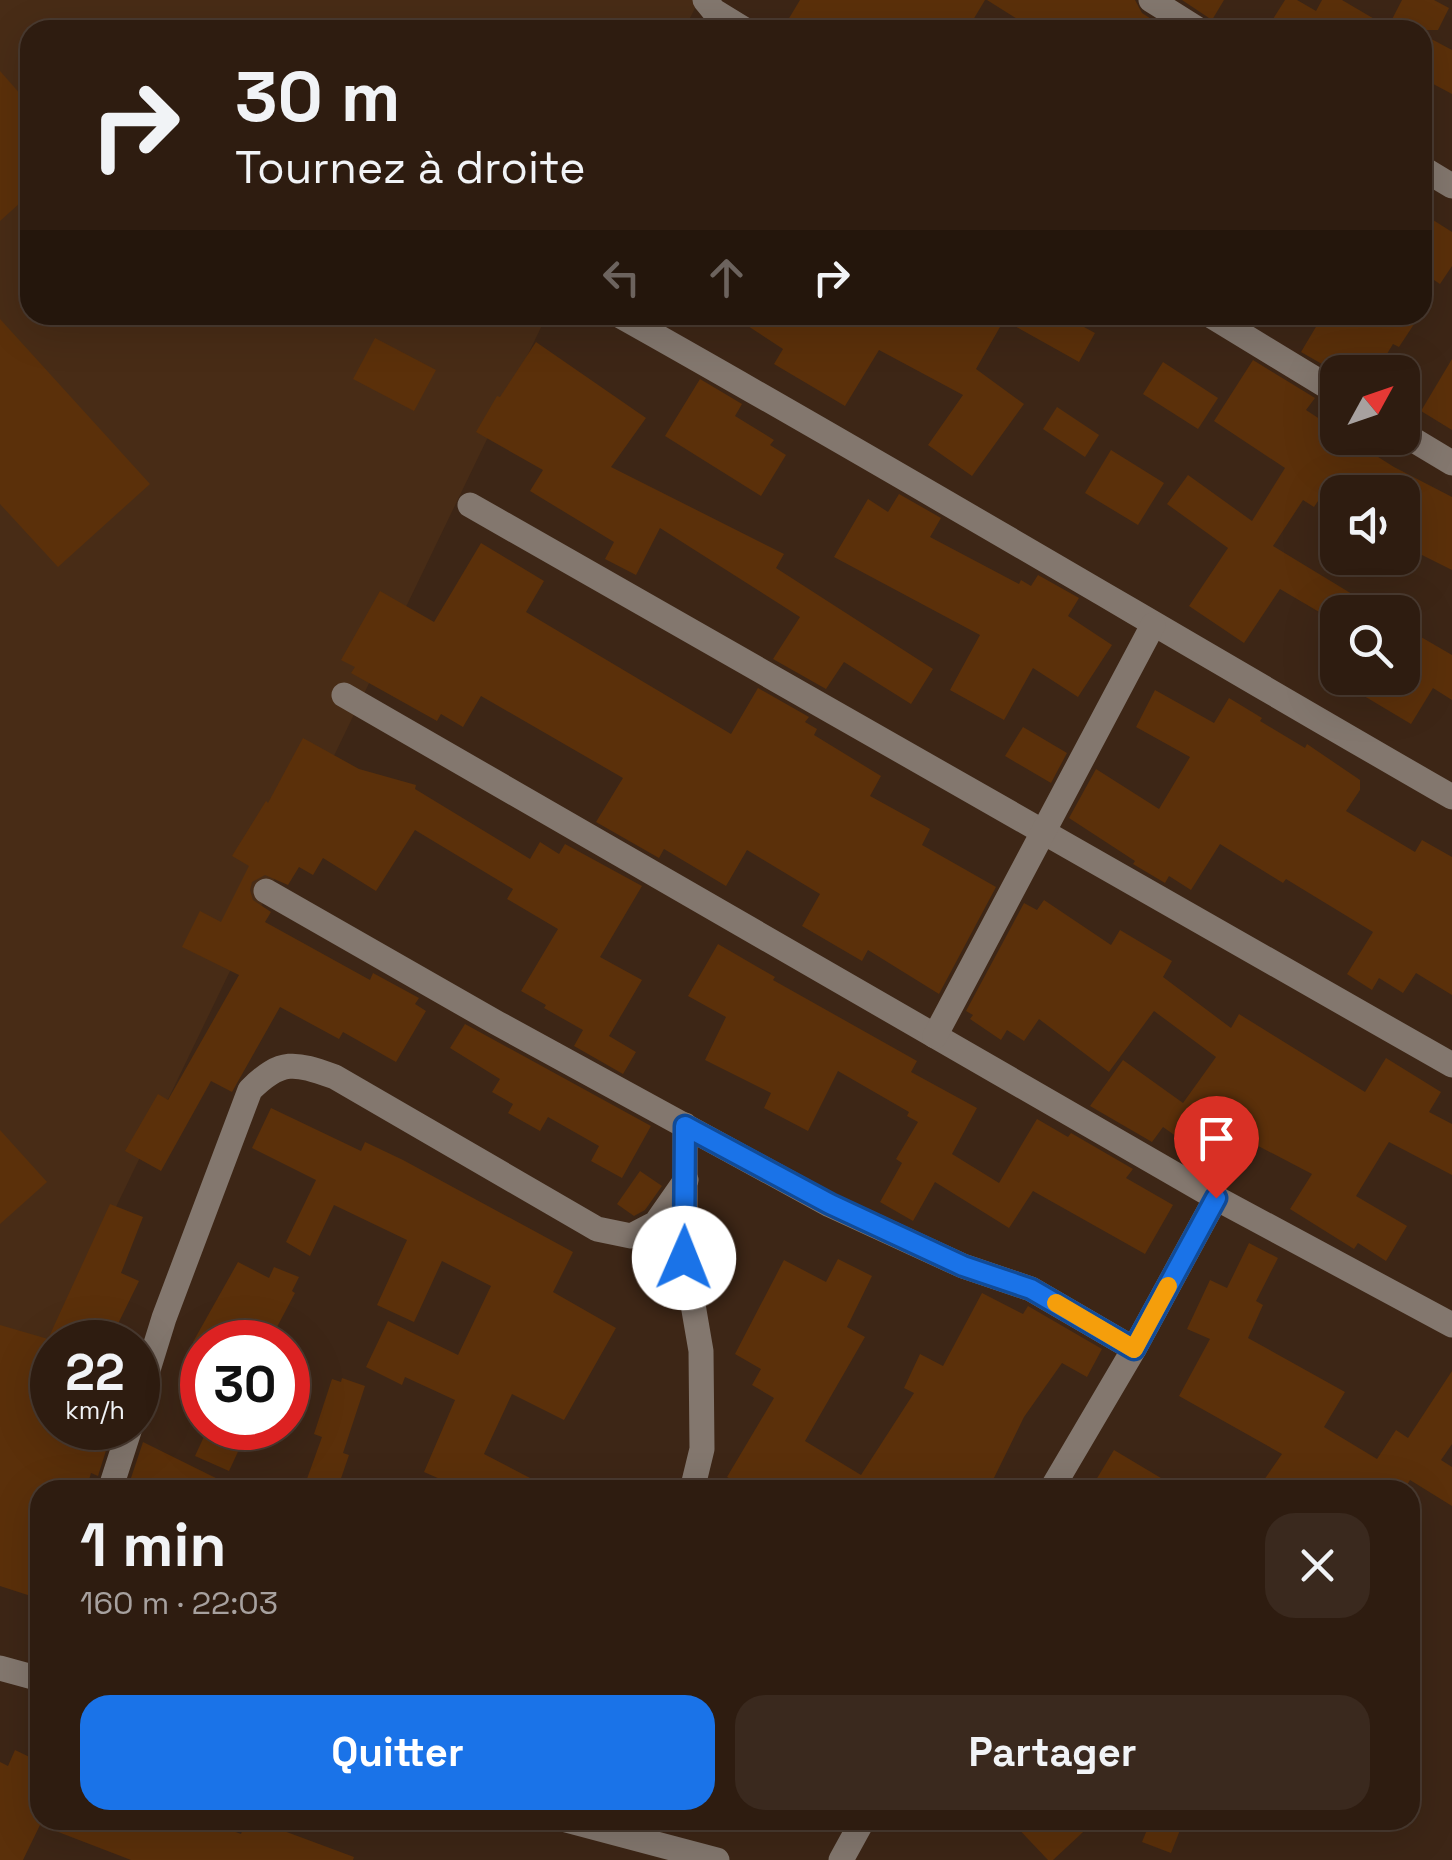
<!DOCTYPE html>
<html lang="fr">
<head>
<meta charset="utf-8">
<style>
  :root { --surface:#2e1c10; --page:#3a291e; --text:#f1f3f6; --muted:#a7a19f; --line:#493a30; --accent:#1a73e8 }
  body { margin:0; font-family:"Space Grotesk",sans-serif; background:var(--page); color:var(--text); height:100vh; display:flex; flex-direction:column; font-size:38px; white-space:nowrap }
  * { box-sizing:border-box; margin:0 }
  p { font-size:32px; color:var(--muted) }
  .icon { flex:none; width:55px; height:55px; fill:none; stroke:currentColor; stroke-width:2; stroke-linecap:round; stroke-linejoin:round }
  .map { position:relative; flex:1; overflow:hidden }
  .sheet { position:absolute; left:30px; top:1480px; width:1390px; height:350px; display:flex; flex-direction:column; background:var(--surface); border-radius:30px; box-shadow:0 10px 40px #0002,0 0 0 2px var(--line) }
  .sheet>* { flex:none }
  .top-card { position:absolute; left:20px; top:20px; width:1412px; height:305px; border-radius:30px; box-shadow:0 10px 40px #0002,0 0 0 2px var(--line); background:#2e1c10; color:var(--text); overflow:hidden }
  .needle { width:65px; rotate:50deg }
  .fabs { position:absolute; left:1320px; top:355px; display:grid; gap:20px }
  .fabs a { display:grid; place-items:center; width:100px; height:100px; border-radius:20px; background:var(--surface); box-shadow:0 10px 40px #0002,0 0 0 2px var(--line); font-size:50px }
  .speed { position:absolute; left:30px; top:1320px; display:flex; gap:20px; font-size:50px; font-weight:700; text-align:center }
  .speed>* { display:grid; place-content:center; width:130px; height:130px; border-radius:50%; background:var(--surface); box-shadow:0 10px 40px #0002,0 0 0 2px var(--line); line-height:1 }
  .speed small { font-size:25px; font-weight:400 }
  .speed .limit { border:15px solid #d22; background:#fff; color:#111 }
  .pin { position:absolute; display:grid; place-items:center; width:85px; height:85px; color:#fff; margin:-102px -42px; border-radius:50% 50% 50% 0; rotate:-45deg; box-shadow:0 0 10px #0007 }
  .pin .icon { rotate:45deg }
  .me { position:absolute; width:110px; margin:-55px; rotate:1deg; stroke-linejoin:round; filter:drop-shadow(0 0 8px #0008) }
  .turn { display:flex; align-items:center; gap:35px; height:210px; padding:0 50px; font-size:45px }
  .turn .icon { width:130px; height:130px; stroke-width:2.5 }
  .turn b { display:block; font-size:70px; line-height:85px }
  .lanes { display:flex; align-items:center; height:95px; padding:0 50px; background:#0003; justify-content:center; gap:50px; direction:ltr }
  .lanes .off { opacity:.35 }
  .round { display:grid; place-items:center; flex:none; width:105px; height:105px; border-radius:30px; background:var(--page) }
  .overview { display:flex; align-items:center; justify-content:space-between; height:170px; padding:0 50px }
  h1 { font-size:60px; font-weight:600; line-height:75px }
  .primary-button { display:flex; gap:20px; margin-top:auto; padding:20px 50px }
  .primary-button a { flex:1; height:115px; border-radius:30px; background:var(--accent); color:#fff; font-size:40px; font-weight:600; line-height:115px; text-align:center }
  .primary-button a+a { background:var(--page); color:var(--text) }
  .map>svg:first-child { display:block }
</style>
</head>
<body>
<div class="map">
<svg width="1452" height="1860" viewBox="0 0 1452 1860">
  <rect width="100%" height="100%" fill="#3d2616"/>
  <!-- built -->
  <path fill="#482c16" d="M 0,0 L 699,0 L 684,30 L 30,30 L 30,315 L 547,315 L 0,1447 Z"/>
  <!-- building -->
  <g fill="#5b300a">
    <path d="M 800,0 L 985,0 L 967,30 L 782,30 Z"/>
    <path d="M 987,0 L 1135,0 L 1142,13 L 1168,30 L 1035,30 Z"/>
    <path d="M 1182,0 L 1224,0 L 1212,20 Z"/>
    <path d="M 1285,0 L 1297,0 L 1316,11 L 1322,0 L 1342,0 L 1388,27 L 1402,0 L 1434,0 L 1449,8 L 1438,30 L 1266,30 Z"/>
    <path d="M 1422,34 L 1452,50 L 1452,94 L 1422,78 Z"/>
    <path d="M 0,71 L 30,105 L 30,194 L 0,221 Z"/>
    <path d="M 1422,213 L 1452,232 L 1452,266 L 1440,284 L 1422,272 Z"/>
    <path d="M 731,315 L 1062,315 L 1095,333 L 1079,362 L 1004,320 L 976,369 L 1024,404 L 972,476 L 928,445 L 963,395 L 879,350 L 845,406 L 774,364 L 783,349 Z"/>
    <path d="M 1323,315 L 1338,315 L 1359,327 L 1361,323 L 1348,315 L 1420,315 L 1399,347 L 1393,344 L 1376,372 L 1336,372 L 1301,352 Z"/>
    <path d="M 0,319 L 150,484 L 58,567 L 0,504 Z"/>
    <path d="M 375,338 L 436,370 L 414,411 L 353,379 Z"/>
    <path d="M 536,342 L 646,418 L 611,467 L 784,554 L 776,568 L 933,669 L 911,704 L 844,662 L 826,689 L 773,659 L 800,617 L 660,528 L 636,575 L 605,559 L 614,542 L 530,491 L 543,470 L 476,432 L 497,396 L 500,397 Z"/>
    <path d="M 1452,359 L 1452,430 L 1421,411 Z"/>
    <path d="M 1253,360 L 1315,398 L 1306,410 L 1338,431 L 1338,438 L 1348,438 L 1394,467 L 1452,497 L 1452,570 L 1402,545 L 1402,492 L 1338,492 L 1338,509 L 1320,498 L 1314,507 L 1303,500 L 1273,546 L 1352,594 L 1341,612 L 1338,612 L 1338,623 L 1280,589 L 1244,643 L 1189,606 L 1228,548 L 1167,504 L 1188,475 L 1252,521 L 1285,468 L 1214,421 Z"/>
    <path d="M 1163,362 L 1218,398 L 1198,429 L 1143,394 Z"/>
    <path d="M 700,379 L 742,404 L 735,416 L 774,440 L 770,445 L 786,455 L 761,496 L 665,436 Z"/>
    <path d="M 1057,407 L 1099,435 L 1085,457 L 1043,429 Z"/>
    <path d="M 1111,450 L 1164,483 L 1138,525 L 1085,493 Z"/>
    <path d="M 899,494 L 941,518 L 930,537 L 1019,584 L 1021,580 L 1031,586 L 1038,575 L 1079,598 L 1068,616 L 1112,645 L 1078,697 L 1033,668 L 1004,720 L 950,690 L 980,635 L 834,557 L 868,499 L 888,512 Z"/>
    <path d="M 481,543 L 544,581 L 526,612 L 731,734 L 758,688 L 809,717 L 805,722 L 817,729 L 814,735 L 881,776 L 870,796 L 930,829 L 922,845 L 996,887 L 939,994 L 868,950 L 862,961 L 802,926 L 820,894 L 747,850 L 726,886 L 664,849 L 659,858 L 596,822 L 623,778 L 481,696 L 463,727 L 441,714 L 437,721 L 351,673 L 355,667 L 341,660 L 380,591 L 434,622 Z"/>
    <path d="M 1402,626 L 1452,655 L 1452,700 L 1433,688 L 1411,724 L 1334,678 L 1402,678 Z"/>
    <path d="M 1155,690 L 1214,723 L 1229,698 L 1262,718 L 1260,721 L 1305,748 L 1307,744 L 1360,780 L 1360,790 L 1346,811 L 1415,852 L 1422,840 L 1452,857 L 1452,995 L 1416,973 L 1403,993 L 1379,978 L 1372,990 L 1347,974 L 1373,932 L 1286,879 L 1283,883 L 1220,844 L 1191,890 L 1169,876 L 1165,883 L 1133,864 L 1135,861 L 1069,818 L 1096,769 L 1159,809 L 1190,757 L 1136,727 Z"/>
    <path d="M 1023,727 L 1067,753 L 1051,783 L 1005,756 Z"/>
    <path d="M 303,738 L 359,769 L 416,785 L 415,789 L 530,859 L 540,842 L 559,854 L 565,844 L 642,886 L 600,957 L 642,980 L 609,1036 L 636,1052 L 623,1074 L 574,1046 L 583,1030 L 544,1008 L 546,1005 L 521,991 L 558,929 L 507,899 L 513,889 L 415,830 L 376,891 L 323,858 L 313,875 L 299,867 L 288,885 L 265,875 L 252,882 L 250,890 L 253,900 L 271,912 L 265,922 L 370,980 L 373,973 L 419,998 L 415,1004 L 426,1011 L 396,1062 L 343,1032 L 339,1039 L 280,1007 L 232,1092 L 211,1081 L 161,1171 L 125,1151 L 158,1094 L 168,1100 L 239,975 L 182,947 L 200,911 L 221,922 L 249,866 L 232,856 L 266,801 L 268,803 Z"/>
    <path d="M 1044,900 L 1111,945 L 1120,930 L 1172,961 L 1163,977 L 1231,1028 L 1239,1014 L 1365,1092 L 1386,1058 L 1441,1092 L 1429,1112 L 1452,1124 L 1452,1175 L 1389,1142 L 1356,1196 L 1407,1226 L 1386,1261 L 1358,1243 L 1354,1249 L 1290,1209 L 1312,1174 L 1243,1138 L 1221,1168 L 1163,1127 L 1152,1142 L 1090,1106 L 1123,1060 L 1183,1103 L 1216,1057 L 1154,1011 L 1109,1072 L 1039,1019 L 1024,1041 L 1007,1030 L 1001,1040 L 970,1019 L 973,1015 L 966,1011 L 1024,903 L 1037,910 Z"/>
    <path d="M 718,944 L 775,977 L 773,980 L 917,1061 L 911,1072 L 977,1108 L 952,1154 L 999,1183 L 1037,1119 L 1068,1137 L 1071,1133 L 1133,1169 L 1126,1178 L 1173,1205 L 1145,1254 L 1033,1191 L 1009,1228 L 935,1182 L 913,1221 L 880,1202 L 902,1163 L 896,1159 L 918,1122 L 907,1116 L 909,1112 L 838,1071 L 808,1131 L 764,1108 L 771,1093 L 705,1060 L 726,1017 L 688,996 Z"/>
    <path d="M 465,1024 L 651,1126 L 622,1178 L 591,1161 L 599,1146 L 548,1117 L 540,1131 L 508,1113 L 513,1104 L 492,1092 L 500,1079 L 450,1048 Z"/>
    <path d="M 271,1108 L 361,1151 L 365,1142 L 403,1160 L 573,1252 L 553,1292 L 616,1328 L 564,1420 L 512,1394 L 484,1454 L 553,1490 L 465,1490 L 424,1472 L 455,1400 L 405,1377 L 402,1385 L 366,1367 L 388,1321 L 458,1355 L 491,1286 L 442,1261 L 414,1322 L 377,1305 L 407,1240 L 334,1205 L 310,1256 L 286,1242 L 316,1180 L 252,1148 Z"/>
    <path d="M 0,1130 L 47,1182 L 0,1224 Z"/>
    <path d="M 640,1171 L 662,1186 L 645,1210 L 634,1216 L 617,1204 Z"/>
    <path d="M 110,1204 L 143,1217 L 121,1273 L 139,1281 L 112,1336 L 100,1330 L 94,1342 L 52,1342 L 52,1428 L 113,1428 L 98,1476 L 91,1473 L 86,1490 L 40,1490 L 40,1599 L 0,1586 L 0,1325 L 48,1339 Z"/>
    <path d="M 1249,1243 L 1278,1258 L 1256,1301 L 1263,1305 L 1248,1338 L 1345,1392 L 1324,1427 L 1377,1459 L 1396,1430 L 1408,1438 L 1452,1371 L 1452,1444 L 1441,1460 L 1452,1467 L 1452,1506 L 1410,1480 L 1404,1490 L 1257,1490 L 1282,1454 L 1179,1396 L 1210,1339 L 1187,1329 L 1210,1280 L 1227,1288 Z"/>
    <path d="M 838,1259 L 872,1276 L 847,1327 L 865,1337 L 805,1441 L 861,1475 L 914,1393 L 904,1388 L 920,1354 L 943,1366 L 982,1293 L 1023,1314 L 1028,1306 L 1102,1349 L 1087,1377 L 1062,1363 L 1024,1417 L 988,1490 L 750,1490 L 727,1477 L 774,1398 L 752,1385 L 761,1369 L 735,1354 L 784,1260 L 826,1282 Z"/>
    <path d="M 238,1262 L 269,1278 L 274,1267 L 299,1277 L 292,1291 L 295,1293 L 269,1342 L 193,1342 Z"/>
    <path d="M 342,1378 L 365,1386 L 343,1453 L 349,1455 L 337,1490 L 303,1490 L 322,1437 L 314,1434 L 332,1379 L 341,1382 Z"/>
    <path d="M 208,1428 L 249,1428 L 229,1471 L 195,1456 Z"/>
    <path d="M 143,1442 L 240,1490 L 127,1490 Z"/>
    <path d="M 1114,1450 L 1181,1490 L 1090,1490 Z"/>
    <path d="M 15,1750 L 40,1762 L 40,1820 L 204,1820 L 241,1834 L 246,1820 L 288,1820 L 284,1831 L 354,1857 L 353,1860 L 131,1860 L 40,1825 L 23,1860 L 0,1860 L 0,1762 L 8,1766 Z"/>
    <path d="M 1010,1820 L 1096,1820 L 1053,1860 L 1048,1860 Z"/>
    <path d="M 1151,1820 L 1184,1820 L 1171,1853 L 1142,1842 Z"/>
  </g>
  <g fill="none" stroke-linecap="round" stroke-linejoin="round">
    <!-- minor -->
    <g stroke="#83776e" stroke-width="25">
      <path d="M 705,0 L 714,11 L 745,30"/>
      <path d="M 1151,0 L 1199,30"/>
      <path d="M 1422,168 L 1452,186"/>
      <path d="M 619,315 C 899,472 1174,637 1452,797"/>
      <path d="M 1210,315 L 1338,393"/>
      <path d="M 1402,433 L 1452,463"/>
      <path d="M 470,505 L 1452,1065"/>
      <path d="M 344,695 L 1216,1198 L 1452,1325"/>
      <path d="M 266,891 L 497,1023 L 830,1205 L 963,1266 L 1031,1289 L 1134,1349"/>
      <path d="M 935,1036 L 1153,625"/>
      <path d="M 685,1125 L 685,1258 L 701,1351 L 702,1449 L 692,1490"/>
      <path d="M 138,1402 L 164,1318 L 250,1090 C 282,1058 295,1063 335,1077 L 597,1229 L 631,1236 L 656,1223 L 686,1180"/>
      <path d="M 110,1490 L 130,1428"/>
      <path d="M 1051,1490 L 1134,1349 L 1216,1198"/>
      <path d="M 0,1668 L 40,1679"/>
      <path d="M 566,1820 L 717,1860"/>
      <path d="M 841,1860 L 863,1820"/>
    </g>
  </g>
  <g fill="none" stroke-linecap="round" stroke-linejoin="round">
    <defs>
      <path id="route" d="M 684,1258 L 685,1126 L 830,1204 L 963,1266 L 1031,1289 L 1134,1349 L 1216,1198"/>
    </defs>
    <!-- route casing -->
    <use href="#route" stroke="#114b97" stroke-width="25"/>
    <!-- route -->
    <use href="#route" stroke="#1a73e8" stroke-width="18"/>
    <!-- slow -->
    <path stroke="#f59e0b" stroke-width="18" d="M 1056,1303 L 1134,1349 L 1168,1286"/>
  </g>
</svg>
<div class="fabs">
<a><svg class="needle" viewBox="-14 -14 28 28"><path d="M0-13l5 13h-10z" fill="#e53935"/><path d="M0 13l5-13h-10z" fill="#a7a19f"/></svg></a>
<a><svg class="icon" aria-label="sound" viewBox="0 0 24 24"><path d="M4 9h4l5-4v14l-5-4H4zM17 9q2 3 0 6"/></svg></a>
<a><svg class="icon" aria-label="search" viewBox="0 0 24 24"><circle cx="10" cy="10" r="6"/><path d="M15 15l6 6"/></svg></a>
</div>
<div class="speed"><div>22<small>km/h</small></div><div class="limit">30</div></div>
<div class="pin" style="left:1216px;top:1198px;background:#d93025"><svg class="icon" aria-label="arrive" viewBox="0 0 24 24"><path d="M6 21V4h12l-3 4 3 4H6"/></svg></div>
<svg class="me" style="left:684px;top:1258px" viewBox="-20 -20 40 40"><circle r="19" fill="#fff"/><path d="M0-13L10 11 0 6-10 11z" fill="#1a73e8"/></svg>
<div class="top-card">
<div class="turn"><svg class="icon" aria-label="right" viewBox="0 0 24 24"><path d="M7 20v-9h11M14 6l5 5-5 5"/></svg><div><b>30 m</b>Tournez à droite</div></div>
<div class="lanes"><svg class="icon off" aria-label="left" viewBox="0 0 24 24"><path d="M17 20v-9H6M10 6l-5 5 5 5"/></svg><svg class="icon off" aria-label="ahead" viewBox="0 0 24 24"><path d="M12 20V5M6 11l6-6 6 6"/></svg><svg class="icon" aria-label="right" viewBox="0 0 24 24"><path d="M7 20v-9h11M14 6l5 5-5 5"/></svg></div>
</div>
<section class="sheet">
<div class="overview"><div><h1>1 min</h1><p>160 m · 22:03</p></div><a class="round"><svg class="icon" aria-label="close" viewBox="0 0 24 24"><path d="M6 6l12 12M18 6L6 18"/></svg></a></div>
<div class="primary-button"><a>Quitter</a><a>Partager</a></div>
</section>
</div>
</body>
</html>
